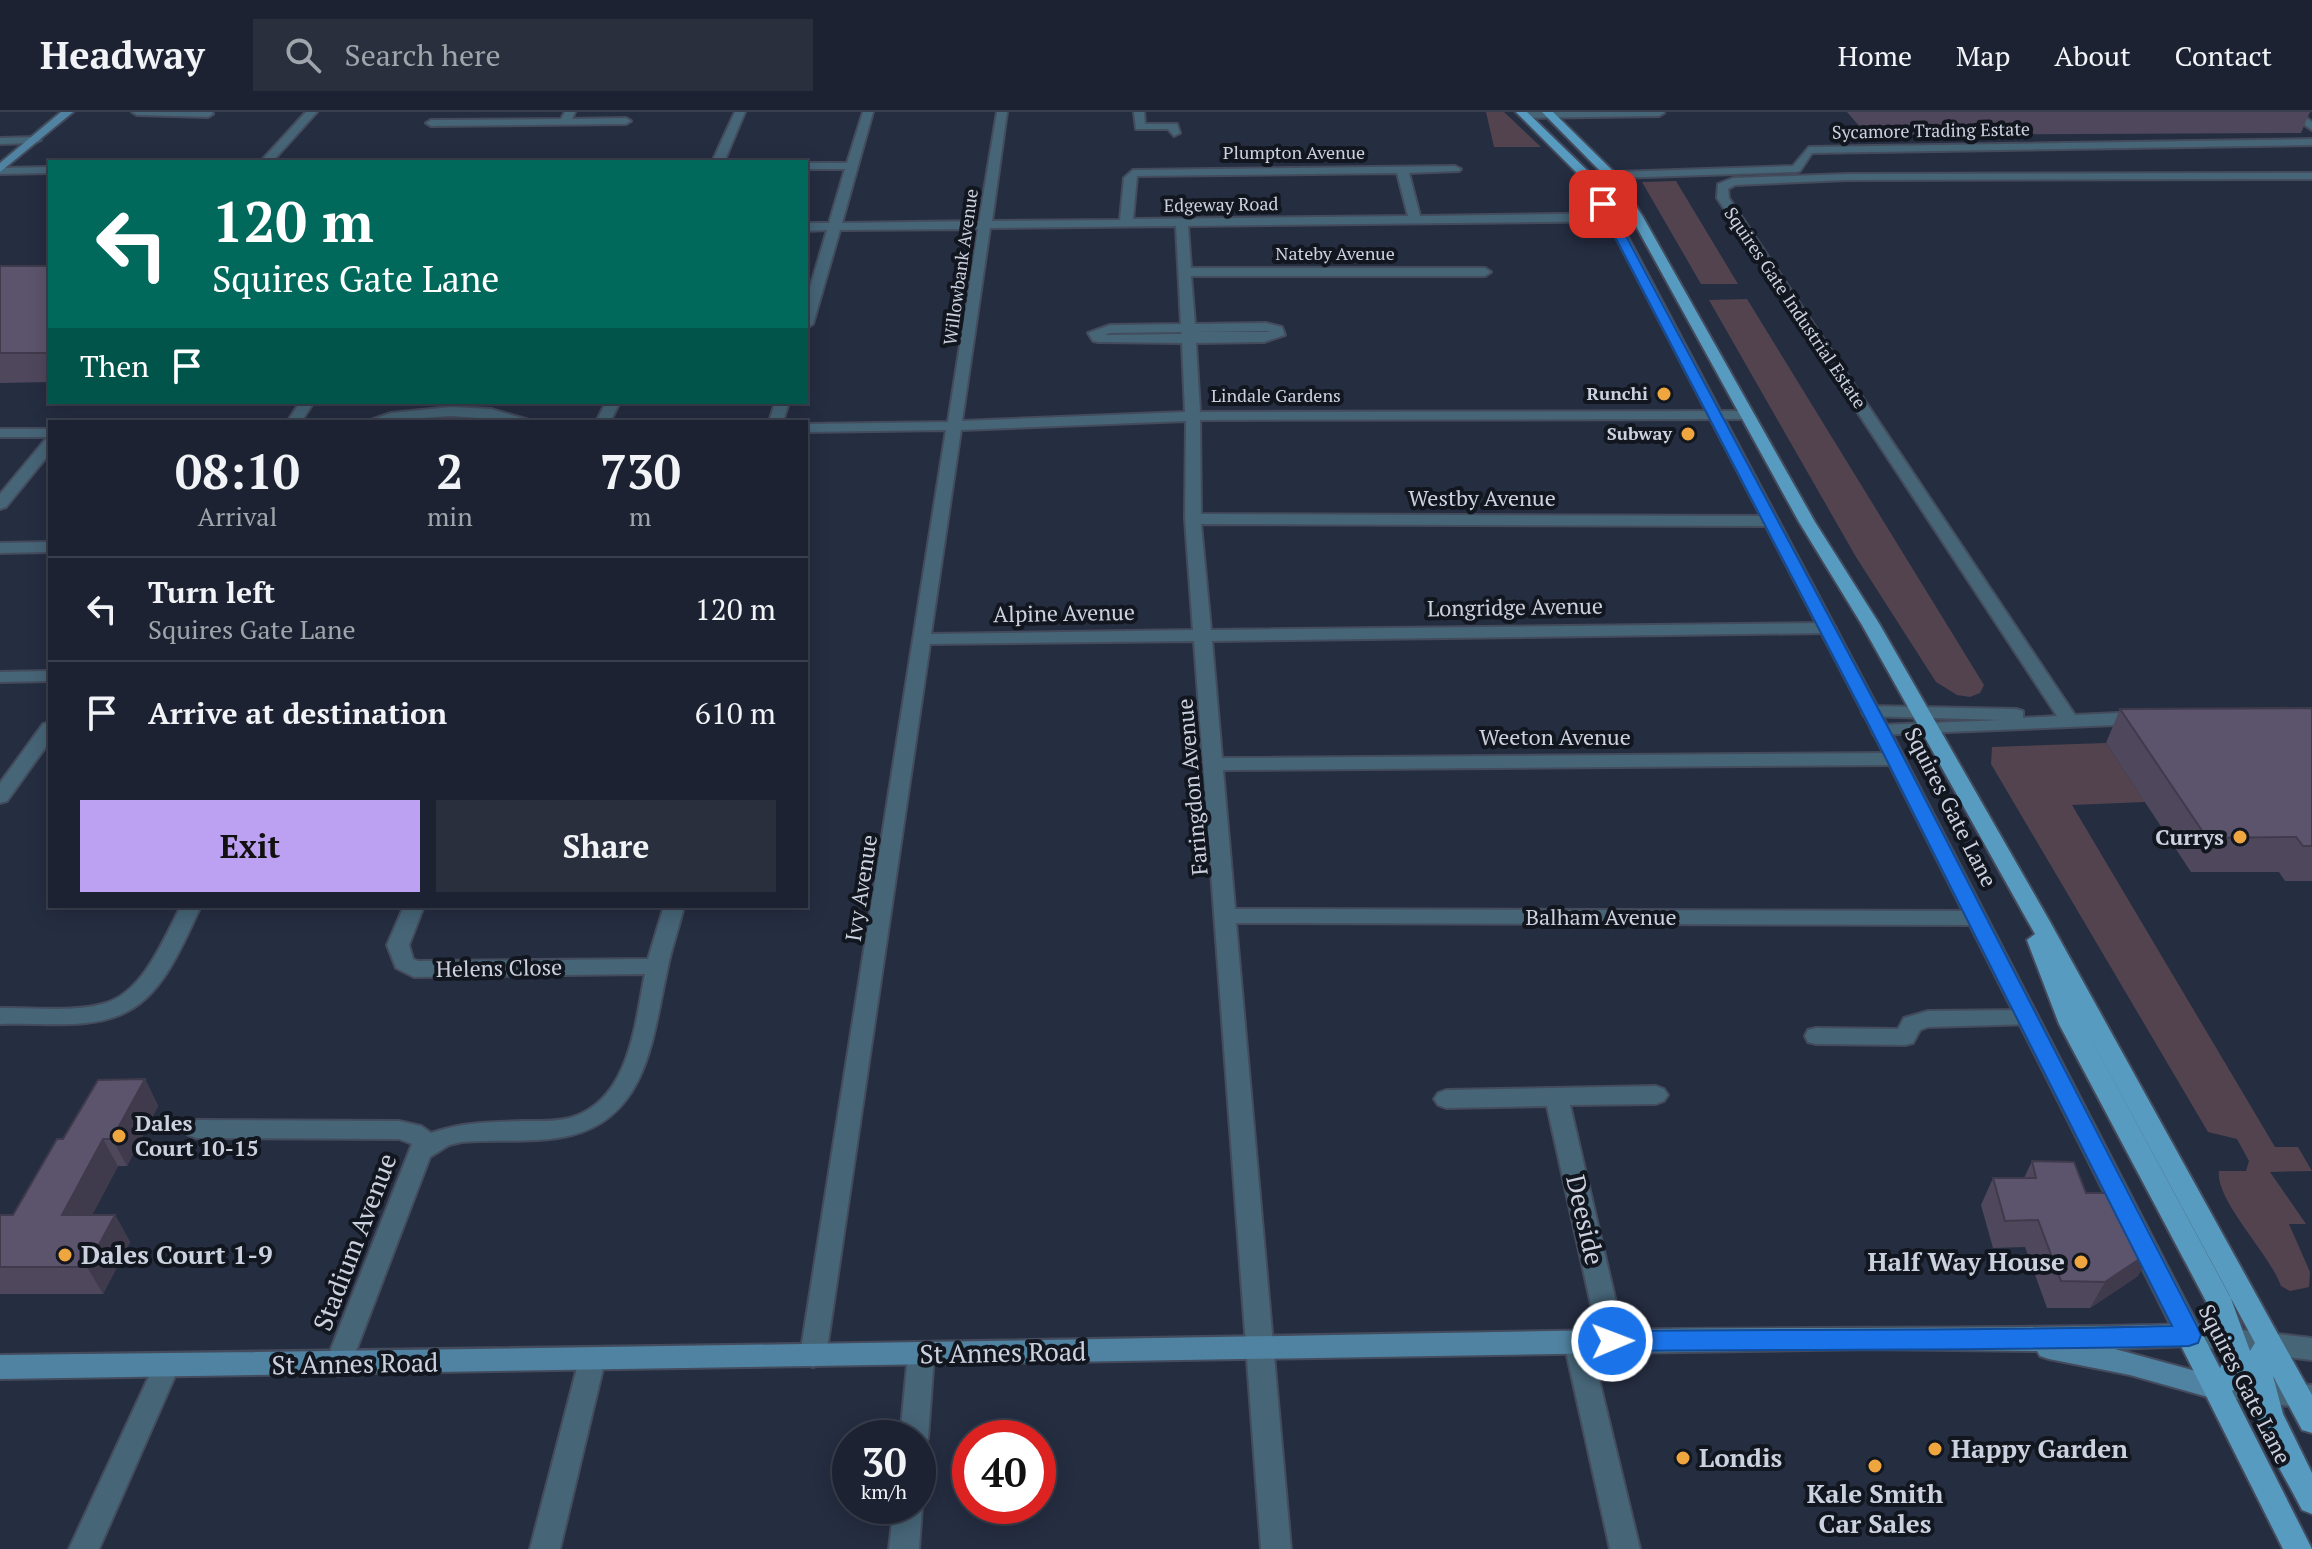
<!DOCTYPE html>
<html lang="en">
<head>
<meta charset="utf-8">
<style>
  :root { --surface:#1c2231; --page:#292f3d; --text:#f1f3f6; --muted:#a0a4ab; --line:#3a3f4d; --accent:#bca0f2 }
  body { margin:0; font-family:"PT Serif",serif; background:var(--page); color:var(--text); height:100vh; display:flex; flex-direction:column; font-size:30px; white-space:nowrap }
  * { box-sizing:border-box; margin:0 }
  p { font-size:26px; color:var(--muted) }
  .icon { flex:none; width:44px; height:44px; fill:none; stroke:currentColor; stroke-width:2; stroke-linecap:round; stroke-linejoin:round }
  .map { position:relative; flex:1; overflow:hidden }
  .sheet { position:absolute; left:48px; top:308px; width:760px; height:488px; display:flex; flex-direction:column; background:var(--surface); border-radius:0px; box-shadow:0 4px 20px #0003,0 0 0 2px var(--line) }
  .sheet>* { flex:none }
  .top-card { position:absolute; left:48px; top:48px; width:760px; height:244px; border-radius:0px; box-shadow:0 4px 20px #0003,0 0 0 2px var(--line); background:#00695c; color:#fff; overflow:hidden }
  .speed { position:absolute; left:832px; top:1308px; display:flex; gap:16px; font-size:40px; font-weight:700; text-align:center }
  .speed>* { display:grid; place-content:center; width:104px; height:104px; border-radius:50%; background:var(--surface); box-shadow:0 4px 20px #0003,0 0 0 2px var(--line); line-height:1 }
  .speed small { font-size:20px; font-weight:400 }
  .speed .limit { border:12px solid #d22; background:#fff; color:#111 }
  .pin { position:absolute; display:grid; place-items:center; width:68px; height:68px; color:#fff; margin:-34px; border-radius:16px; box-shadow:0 4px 12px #0006 }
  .me { position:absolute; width:88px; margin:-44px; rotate:89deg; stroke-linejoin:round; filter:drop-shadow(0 0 6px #0008) }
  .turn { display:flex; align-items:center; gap:28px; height:168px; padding:0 32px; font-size:36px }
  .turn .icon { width:104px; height:104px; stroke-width:2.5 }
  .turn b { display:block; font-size:56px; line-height:68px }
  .then { display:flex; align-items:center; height:76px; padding:0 32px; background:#0003; gap:16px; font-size:30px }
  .eta { display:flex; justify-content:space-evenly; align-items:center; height:136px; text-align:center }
  .eta b { font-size:48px; font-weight:600; line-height:56px }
  .cta { display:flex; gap:16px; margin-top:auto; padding:16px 32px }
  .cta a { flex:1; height:92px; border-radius:0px; background:var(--accent); color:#111; font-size:32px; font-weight:600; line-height:92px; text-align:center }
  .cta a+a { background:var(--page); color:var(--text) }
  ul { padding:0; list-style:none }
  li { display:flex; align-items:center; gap:24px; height:104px; padding:0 32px; border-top:2px solid var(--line) }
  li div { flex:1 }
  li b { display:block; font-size:30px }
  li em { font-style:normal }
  header { display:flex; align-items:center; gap:48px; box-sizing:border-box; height:112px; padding:0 40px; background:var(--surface); border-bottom:2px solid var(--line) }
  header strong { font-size:38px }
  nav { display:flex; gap:44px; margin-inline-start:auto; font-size:28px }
  .search { width:560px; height:72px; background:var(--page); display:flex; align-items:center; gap:20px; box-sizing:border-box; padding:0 28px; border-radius:0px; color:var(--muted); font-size:30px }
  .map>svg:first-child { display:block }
</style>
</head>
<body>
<header>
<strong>Headway</strong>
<div class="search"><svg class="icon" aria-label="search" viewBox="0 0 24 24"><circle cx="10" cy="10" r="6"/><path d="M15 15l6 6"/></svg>Search here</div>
<nav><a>Home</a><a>Map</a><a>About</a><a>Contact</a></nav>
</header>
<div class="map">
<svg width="2312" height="1437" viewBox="0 0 2312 1437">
  <rect width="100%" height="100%" fill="#252d41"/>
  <!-- green -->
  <g fill="#53434f">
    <path d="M 1486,0 L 1504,0 L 1541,35 L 1494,35 Z"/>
    <path d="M 1676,69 L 1738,172 L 1701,172 L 1642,70 Z"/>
    <path d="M 1747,187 L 1984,573 L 1980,581 L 1970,585 L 1957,583 L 1936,570 L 1856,445 L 1709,188 Z"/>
    <path d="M 2106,631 L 2145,690 L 2072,693 L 2275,1035 L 2298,1035 L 2312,1059 L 2270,1060 L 2306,1112 L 2289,1112 L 2310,1160 L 2309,1175 L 2290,1179 L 2281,1174 C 2270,1142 2215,1088 2219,1059 L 2246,1059 L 2249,1049 L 2237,1027 L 2208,1020 L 1991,652 L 1992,635 Z"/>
  </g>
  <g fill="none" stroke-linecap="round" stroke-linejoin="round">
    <defs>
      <g id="street">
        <path d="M 132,0 L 212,0 L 213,2 L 208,5 L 137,3 Z"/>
        <path d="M 306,0 L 317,0 L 272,50 L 260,50 Z"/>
        <path d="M 565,0 L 575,0 L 572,7 L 626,6 L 631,9 L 626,12 L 431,14 L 426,11 L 431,8 L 561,7 Z"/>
        <path d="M 735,0 L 745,0 L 724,50 L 712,50 Z"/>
        <path d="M 863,0 L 873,0 L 842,111 L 979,109 L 997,0 L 1007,0 L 992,109 L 1120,108 L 1124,66 L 1133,58 L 1455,54 L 1461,57 L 1459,59 L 1409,61 L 1420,104 L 1637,101 L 1643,105 L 1637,109 L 1188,114 L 1191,156 L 1485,156 L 1491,160 L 1485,164 L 1191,164 L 1195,212 L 1266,211 L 1282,215 L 1285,223 L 1264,230 L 1196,231 L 1200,300 L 1747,299 L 1754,303 L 1747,307 L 1200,308 L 1201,402 L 1771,404 L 1779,409 L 1771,414 L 1201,412 L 1211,518 L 1827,511 L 1836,516 L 1827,521 L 1212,529 L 1222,646 L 1895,641 L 1905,647 L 1895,653 L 1223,658 L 1235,797 L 1975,799 L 1982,801 L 1986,806 L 1982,811 L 1975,813 L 1236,811 L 1291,1437 L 1261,1437 L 1194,529 L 930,532 L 826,1244 L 822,1252 L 813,1255 L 804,1252 L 800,1244 L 946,318 L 806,320 L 806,312 L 948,310 L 978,117 L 840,118 L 813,212 L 806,216 L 806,189 L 827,118 L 806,119 L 806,111 L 829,111 L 845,57 L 806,57 L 806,51 L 847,51 ZM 1397,61 L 1408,104 L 1133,107 L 1137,64 ZM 1176,114 L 1181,212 L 1110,213 L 1088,221 L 1093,229 L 1098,230 L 1182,231 L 1185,300 L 962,309 L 990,116 ZM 1266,219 L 1271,220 L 1195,220 ZM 1181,220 L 1182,222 L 1105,223 L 1110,221 ZM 1186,309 L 1185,407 L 1193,518 L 931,522 L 961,318 Z"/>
        <path d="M 1134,0 L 1144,0 L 1145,12 L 1177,12 L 1180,21 L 1174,24 L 1168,17 L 1136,17 Z"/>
        <path d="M 1523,0 L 1664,0 L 1664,1 L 1659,4 L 1524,6 L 1519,3 Z"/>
        <path d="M 2286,0 L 2298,0 L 2312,10 L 2312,18 Z"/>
        <path d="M 0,26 L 35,25 L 41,28 L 35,31 L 0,32 Z"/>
        <path d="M 2312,27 L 2312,33 L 1812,41 L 1800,59 L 1796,60 L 1587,67 L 1581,64 L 1587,61 L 1793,54 L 1809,35 Z"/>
        <path d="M 50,55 L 50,61 L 0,62 L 0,56 Z"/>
        <path d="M 2312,61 L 2312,67 L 1848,68 L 1735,73 L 1728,77 L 1729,86 L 2075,603 L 2140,600 L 2149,606 L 2140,612 L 1874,623 L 1872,619 L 1881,613 L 2000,608 L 1864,604 L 1862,600 L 1871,594 L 2016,597 L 2023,599 L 2023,606 L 2057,604 L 1717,86 L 1718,72 L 1733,66 L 1848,62 Z"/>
        <path d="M 300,290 L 314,290 L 301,310 L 287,310 Z"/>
        <path d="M 606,290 L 620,290 L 610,310 L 596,310 Z"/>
        <path d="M 775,290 L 789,290 L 783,310 L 769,310 Z"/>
        <path d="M 451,295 L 491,297 L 536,310 L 451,304 L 365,310 L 391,301 Z"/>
        <rect x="0" y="317" width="50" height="8"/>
        <path d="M 50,326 L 50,341 L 6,395 L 0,397 L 0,382 L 45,328 Z"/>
        <path d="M 50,430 L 50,440 L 0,441 L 0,431 Z"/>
        <path d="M 50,559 L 50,569 L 0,570 L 0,560 Z"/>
        <path d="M 50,610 L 50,629 L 7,689 L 0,691 L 0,671 L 43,612 Z"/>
        <path d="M 181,794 L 201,794 C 184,829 165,880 128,899 C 92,919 40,910 0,912 L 0,896 C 34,895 73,901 106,891 C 144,879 164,826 181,794 Z"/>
        <path d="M 404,794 L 424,794 L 409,833 L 413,847 L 418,849 L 648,847 L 664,794 L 684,794 C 679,816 671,837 667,859 C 653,923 648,1004 572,1023 C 537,1032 498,1027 462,1030 L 449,1033 L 430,1045 L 351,1252 L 347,1260 L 338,1264 L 329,1260 L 325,1252 L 412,1032 L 399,1027 L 196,1026 L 188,1023 L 184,1017 L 188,1011 L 196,1008 L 399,1009 L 421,1014 L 431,1021 C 461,1010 491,1010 523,1009 C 539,1009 557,1010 573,1005 C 630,986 635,911 645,862 L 414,865 L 396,856 L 387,833 Z"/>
        <path d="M 2026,898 L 2034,900 L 2037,906 L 2034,912 L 1928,915 L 1920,918 L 1913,931 L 1905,933 L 1816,932 L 1808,930 L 1805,924 L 1808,918 L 1816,916 L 1898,917 L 1904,906 L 1928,899 Z"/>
        <path d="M 1656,974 L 1664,977 L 1668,983 L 1664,989 L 1656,992 L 1570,993 L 1625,1229 L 1621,1237 L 1612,1240 L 1603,1237 L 1599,1229 L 1547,994 L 1446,996 L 1438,993 L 1434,987 L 1438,981 L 1446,978 Z"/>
        <path d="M 2189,1212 L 2312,1226 L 2312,1248 L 2189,1234 L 2180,1231 L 2176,1223 L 2180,1215 Z"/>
        <path d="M 1577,1219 L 1586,1222 L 1590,1230 L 1640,1437 L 1610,1437 L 1564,1230 L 1568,1222 Z"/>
        <path d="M 921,1232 L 930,1235 L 934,1243 L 928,1326 L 924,1335 L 918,1337 L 918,1326 L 900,1326 L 908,1243 L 912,1235 Z"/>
        <path d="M 592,1236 L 601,1240 L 605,1248 L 560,1437 L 530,1437 L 579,1248 L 583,1240 Z"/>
        <path d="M 166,1243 L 175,1247 L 179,1255 L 99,1437 L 69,1437 L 157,1247 Z"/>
        <path d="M 2215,1263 L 2312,1273 L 2312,1297 L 2205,1283 L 2201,1275 L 2205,1267 Z"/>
        <path d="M 918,1385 L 922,1394 L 919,1437 L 889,1437 L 894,1394 L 918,1394 Z"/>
      </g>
      <g id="secondary">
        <path d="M 61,0 L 73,0 L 0,60 L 0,51 Z"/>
        <path d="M 2189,1212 L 2198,1215 L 2202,1223 L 2198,1231 L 2189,1234 L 2115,1237 L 2225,1267 L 2229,1275 L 2225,1283 L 2215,1287 L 2130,1263 L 2049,1247 L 2040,1244 L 2037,1239 L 1870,1237 L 0,1267 L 0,1243 C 535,1237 1071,1228 1606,1218 C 1800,1214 1995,1218 2189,1212 Z"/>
      </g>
      <path id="primary" d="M 1516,0 L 1527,0 L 1591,62 L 1621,112 L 1894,626 L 2220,1256 L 2225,1246 L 2208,1193 L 2059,912 L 2027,828 L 2035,822 L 2027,808 L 1862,513 L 1799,410 L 1631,105 L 1607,66 L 1542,0 L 1553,0 L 1616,62 L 1643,105 L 1815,410 L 1880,513 L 2049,808 L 2279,1224 L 2312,1283 L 2312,1321 L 2302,1318 L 2273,1264 L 2283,1302 L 2312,1361 L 2312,1402 L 2302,1398 C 2280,1355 2248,1308 2246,1259 L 2238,1275 L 2232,1279 L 2312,1437 L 2283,1437 L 1876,626 L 1609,112 L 1582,66 ZM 2075,897 L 2255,1231 L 2250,1239 L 2230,1184 Z"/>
    </defs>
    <!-- street casing -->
    <use href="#street" stroke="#434b5d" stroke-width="4"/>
    <!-- secondary casing -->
    <use href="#secondary" stroke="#434b5d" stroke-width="4"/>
    <!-- primary casing -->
    <use href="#primary" stroke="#434b5d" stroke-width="4"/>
    <!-- street -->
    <use href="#street" fill="#466577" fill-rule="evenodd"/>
    <!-- secondary -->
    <use href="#secondary" fill="#5083a1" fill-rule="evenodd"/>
    <!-- primary -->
    <use href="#primary" fill="#589bc0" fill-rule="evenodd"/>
  </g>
  <!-- wall -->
  <g fill="#4f485d">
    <path d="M 1847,0 L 2310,0 L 2301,21 L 1867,23 Z"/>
    <path d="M 0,154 L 50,154 L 50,270 L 0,271 Z"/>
    <path d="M 2312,596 L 2312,769 L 2285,769 L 2279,760 L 2191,760 L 2106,631 L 2120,597 Z"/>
    <path d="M 145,967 L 158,994 L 127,1054 L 118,1054 L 92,1103 L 115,1103 L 130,1130 L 103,1182 L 0,1182 L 0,1103 L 13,1103 Z"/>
    <path d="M 2032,1049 L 2086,1081 L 2138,1164 L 2090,1196 L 2047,1196 L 2025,1135 L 1993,1136 L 1981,1093 L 1993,1066 L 2024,1066 Z"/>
  </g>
  <!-- shaded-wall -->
  <g fill="#403b4c">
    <path d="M 145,967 L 158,994 L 127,1054 L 112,1027 Z"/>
    <path d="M 103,1027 L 118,1054 L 78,1130 L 62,1103 Z"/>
    <path d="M 115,1103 L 130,1130 L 103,1182 L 87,1155 Z"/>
    <path d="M 2153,1138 L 2138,1164 L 2090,1196 L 2105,1170 Z"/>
  </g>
  <!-- building -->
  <g fill="#5c546c" stroke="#403b4c" stroke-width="2">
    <rect x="0" y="154" width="50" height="87"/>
    <path d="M 2312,596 L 2312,734 L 2303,734 L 2296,725 L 2207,726 L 2120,597 Z"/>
    <path d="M 145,967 L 112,1027 L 103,1027 L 62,1103 L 115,1103 L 87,1155 L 0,1155 L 0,1103 L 13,1103 L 57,1027 L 63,1027 L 98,968 Z"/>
    <path d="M 2032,1049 L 2074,1050 L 2086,1081 L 2106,1081 L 2109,1088 L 2129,1089 L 2153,1138 L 2105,1170 L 2061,1169 L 2038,1108 L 2005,1109 L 1993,1066 L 2036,1066 Z"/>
  </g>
  <!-- route -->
  <path fill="#1a73e8" stroke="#114b97" stroke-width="2" d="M 1603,88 L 1609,92 L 1890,619 L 2198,1216 L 2201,1223 L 2198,1231 L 2189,1234 C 1997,1239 1805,1237 1612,1239 L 1604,1236 L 1600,1229 L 1604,1222 L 1612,1219 C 1799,1217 1986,1219 2172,1214 L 1872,619 L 1598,92 Z"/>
  <!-- markers -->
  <g fill="#f0a63f" stroke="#12161f" stroke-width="3">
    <circle cx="1664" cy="282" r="8"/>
    <circle cx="1688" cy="322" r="8"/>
    <circle cx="2240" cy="725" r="8"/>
    <circle cx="119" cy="1024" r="8"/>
    <circle cx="65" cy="1143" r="8"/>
    <circle cx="2081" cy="1150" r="8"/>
    <circle cx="1935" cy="1337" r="8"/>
    <circle cx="1683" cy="1346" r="8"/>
    <circle cx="1875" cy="1354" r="8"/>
  </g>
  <g text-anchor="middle" stroke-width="8" stroke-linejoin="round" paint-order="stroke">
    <!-- far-street labels -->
    <g font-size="18" fill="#ccd1df" stroke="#12161f">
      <text transform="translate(1931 19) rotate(-1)" y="6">Sycamore Trading Estate</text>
      <text x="1294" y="47">Plumpton Avenue</text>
      <text transform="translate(1221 93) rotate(-1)" y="6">Edgeway Road</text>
      <text x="1335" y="148">Nateby Avenue</text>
      <text transform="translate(961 155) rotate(-82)" y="6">Willowbank Avenue</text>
      <text transform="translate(1795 196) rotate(56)" y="6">Squires Gate Industrial Estate</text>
      <text x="1276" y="290">Lindale Gardens</text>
    </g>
    <!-- far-poi labels -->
    <g font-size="18" font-weight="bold" fill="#ccd1df" stroke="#12161f" text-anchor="end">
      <text x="1648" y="288">Runchi</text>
      <text x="1672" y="328">Subway</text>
    </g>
    <!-- street labels -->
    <g font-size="22" fill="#ccd1df" stroke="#12161f">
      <text x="1482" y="394">Westby Avenue</text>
      <text transform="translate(1515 495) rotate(-1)" y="8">Longridge Avenue</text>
      <text transform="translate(1064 501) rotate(-1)" y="8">Alpine Avenue</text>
      <text x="1555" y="633">Weeton Avenue</text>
      <text transform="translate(1192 675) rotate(-95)" y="8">Faringdon Avenue</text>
      <text transform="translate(1951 695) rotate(63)" y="8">Squires Gate Lane</text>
      <text transform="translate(861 776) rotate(-81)" y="8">Ivy Avenue</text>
      <text x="1601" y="813">Balham Avenue</text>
      <text transform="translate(499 856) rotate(-1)" y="8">Helens Close</text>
      <text transform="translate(2245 1272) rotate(63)" y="8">Squires Gate Lane</text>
    </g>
    <!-- poi labels -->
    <g font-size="22" font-weight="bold" fill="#ccd1df" stroke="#12161f" text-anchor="end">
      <text x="2224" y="733">Currys</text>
      <text x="135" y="1019" text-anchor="start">Dales<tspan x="135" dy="25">Court 10-15</tspan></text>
    </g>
    <!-- near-street labels -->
    <g font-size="26" fill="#ccd1df" stroke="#12161f">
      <text transform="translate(1585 1108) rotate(77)" y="9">Deeside</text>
      <text transform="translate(355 1130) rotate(-69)" y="9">Stadium Avenue</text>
      <text transform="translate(1003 1241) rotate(-1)" y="9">St Annes Road</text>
      <text transform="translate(355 1252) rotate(-1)" y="9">St Annes Road</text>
    </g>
    <!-- near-poi labels -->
    <g font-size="26" font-weight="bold" fill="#ccd1df" stroke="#12161f" text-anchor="start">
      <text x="81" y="1152">Dales Court 1-9</text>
      <text x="2065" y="1159" text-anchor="end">Half Way House</text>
      <text x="1951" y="1346">Happy Garden</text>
      <text x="1699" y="1355">Londis</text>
      <text x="1875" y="1391" text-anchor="middle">Kale Smith<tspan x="1875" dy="30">Car Sales</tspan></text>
    </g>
  </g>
</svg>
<div class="speed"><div>30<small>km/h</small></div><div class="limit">40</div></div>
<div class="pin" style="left:1603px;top:92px;background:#d93025"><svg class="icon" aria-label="arrive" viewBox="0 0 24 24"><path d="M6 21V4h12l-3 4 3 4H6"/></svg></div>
<svg class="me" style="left:1612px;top:1229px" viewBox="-20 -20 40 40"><circle r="17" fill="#1a73e8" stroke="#fff" stroke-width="3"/><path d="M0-11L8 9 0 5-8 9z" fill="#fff"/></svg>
<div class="top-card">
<div class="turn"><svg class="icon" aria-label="left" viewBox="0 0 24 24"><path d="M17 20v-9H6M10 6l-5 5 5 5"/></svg><div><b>120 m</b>Squires Gate Lane</div></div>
<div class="then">Then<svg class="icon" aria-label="arrive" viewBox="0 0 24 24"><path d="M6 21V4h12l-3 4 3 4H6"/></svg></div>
</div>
<section class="sheet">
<div class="eta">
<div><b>08:10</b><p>Arrival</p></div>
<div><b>2</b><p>min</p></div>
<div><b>730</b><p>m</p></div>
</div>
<ul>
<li><svg class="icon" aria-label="left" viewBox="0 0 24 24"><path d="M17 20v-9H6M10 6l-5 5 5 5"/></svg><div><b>Turn left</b><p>Squires Gate Lane</p></div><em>120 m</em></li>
<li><svg class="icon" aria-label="arrive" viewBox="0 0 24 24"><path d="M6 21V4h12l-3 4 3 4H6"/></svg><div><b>Arrive at destination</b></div><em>610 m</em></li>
</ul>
<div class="cta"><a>Exit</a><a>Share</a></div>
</section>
</div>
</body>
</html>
